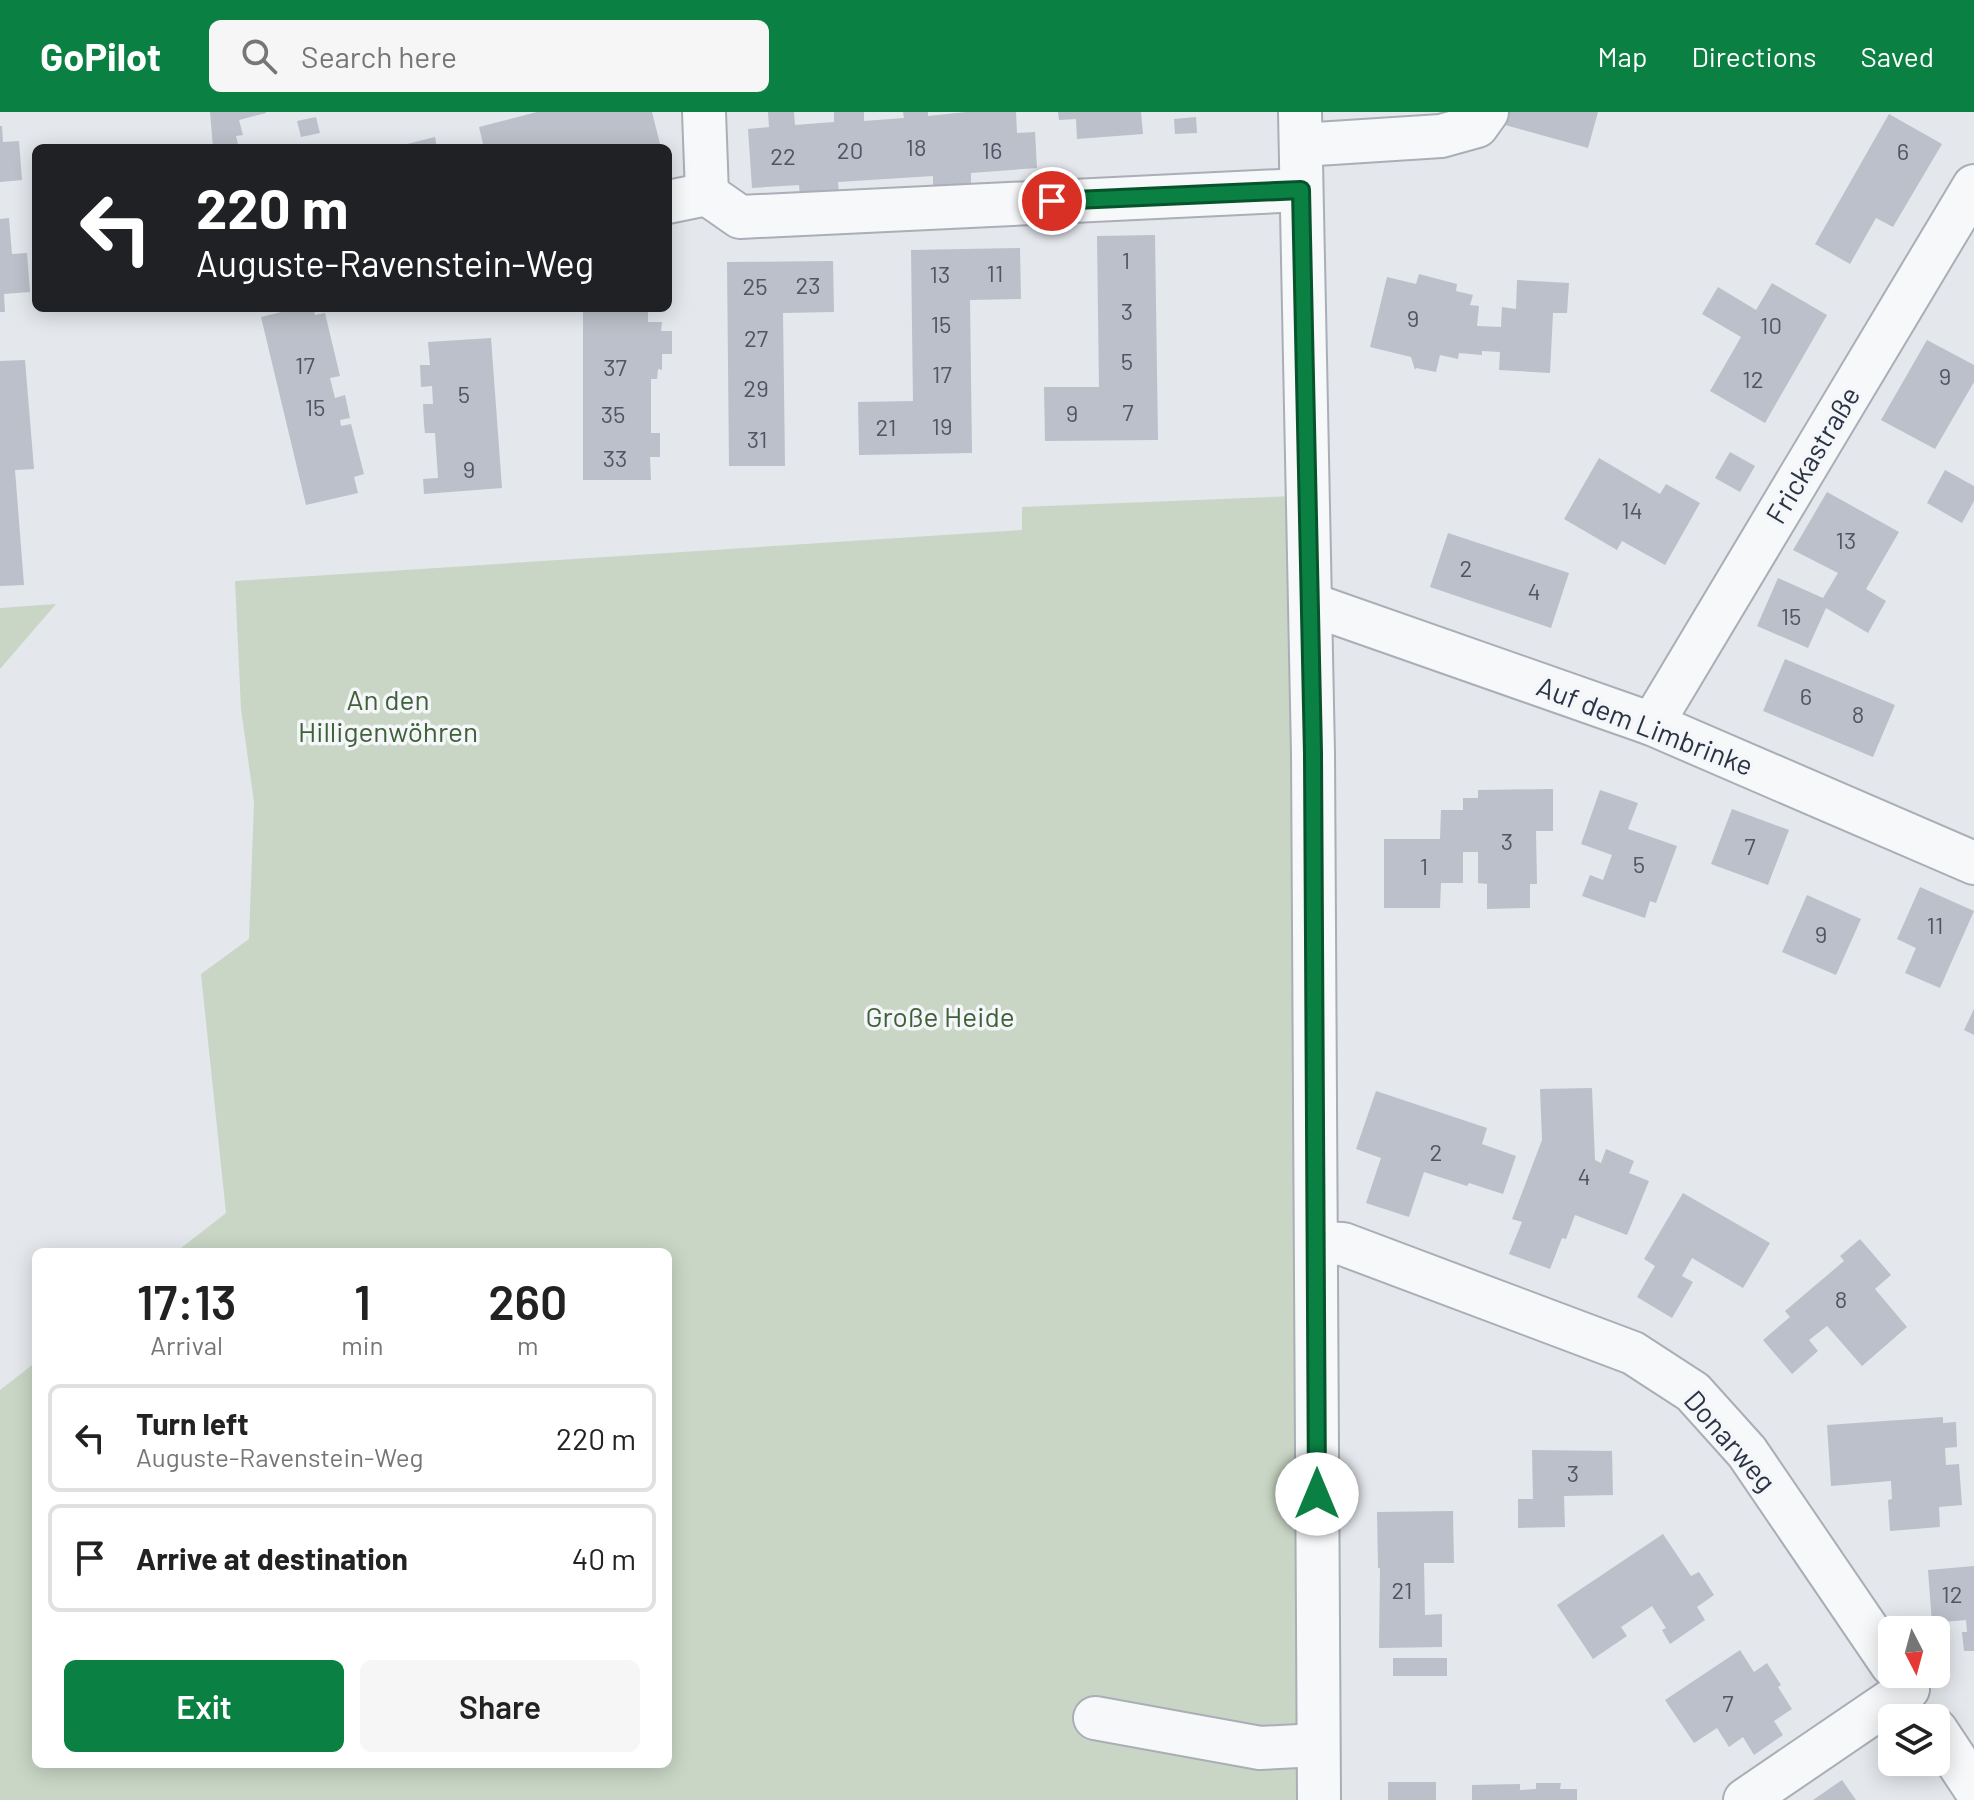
<!DOCTYPE html>
<html lang="en">
<head>
<meta charset="utf-8">
<style>
  :root { --surface:#fff; --page:#f6f6f6; --text:#222; --muted:#767676; --line:#e0e0e0; --accent:#0b8043 }
  body { margin:0; font-family:Barlow,sans-serif; background:var(--page); color:var(--text); height:100vh; display:flex; flex-direction:column; font-size:30px; white-space:nowrap }
  * { box-sizing:border-box; margin:0 }
  p { font-size:26px; color:var(--muted) }
  .icon { flex:none; width:44px; height:44px; fill:none; stroke:currentColor; stroke-width:2; stroke-linecap:round; stroke-linejoin:round }
  .map { position:relative; flex:1; overflow:hidden }
  .details { position:absolute; left:32px; top:1136px; width:640px; height:520px; display:flex; flex-direction:column; background:var(--surface); border-radius:12px; box-shadow:0 4px 20px #0003 }
  .details>* { flex:none }
  .top-card { position:absolute; left:32px; top:32px; width:640px; height:168px; border-radius:12px; box-shadow:0 4px 20px #0003; background:#202124; color:#fff; overflow:hidden }
  .needle { width:52px; rotate:174deg }
  .tools { position:absolute; left:1878px; top:1504px; display:grid; gap:16px }
  .tools a { display:grid; place-items:center; width:72px; height:72px; border-radius:12px; background:var(--surface); box-shadow:0 4px 20px #0003; font-size:40px }
  .pin { position:absolute; display:grid; place-items:center; width:68px; height:68px; color:#fff; margin:-34px; border:4px solid #fff; border-radius:50%; box-shadow:0 2px 8px #0007 }
  .me { position:absolute; width:88px; margin:-44px; rotate:0deg; stroke-linejoin:round; filter:drop-shadow(0 0 6px #0008) }
  .turn { display:flex; align-items:center; gap:28px; height:168px; padding:0 32px; font-size:36px }
  .turn .icon { width:104px; height:104px; stroke-width:2.5 }
  .turn b { display:block; font-size:56px; line-height:68px }
  .eta { display:flex; justify-content:space-evenly; align-items:center; height:136px; text-align:center }
  .eta b { font-size:48px; font-weight:600; line-height:56px }
  .primary-button { display:flex; gap:16px; margin-top:auto; padding:16px 32px }
  .primary-button a { flex:1; height:92px; border-radius:12px; background:var(--accent); color:#fff; font-size:32px; font-weight:600; line-height:92px; text-align:center }
  .primary-button a+a { background:var(--page); color:var(--text) }
  ul { padding:0; list-style:none }
  li { display:flex; align-items:center; gap:24px; height:108px; margin:0 16px 12px; padding:0 16px; border:4px solid var(--line); border-radius:12px }
  li div { flex:1 }
  li b { display:block; font-size:30px }
  li em { font-style:normal }
  header { display:flex; align-items:center; gap:48px; box-sizing:border-box; height:112px; padding:0 40px; background:var(--accent); color:#fff }
  header strong { font-size:38px }
  nav { display:flex; gap:44px; margin-inline-start:auto; font-size:28px }
  .search { width:560px; height:72px; background:var(--page); display:flex; align-items:center; gap:20px; box-sizing:border-box; padding:0 28px; border-radius:12px; color:var(--muted); font-size:30px }
  .map>svg:first-child { display:block }
</style>
</head>
<body>
<header>
<strong>GoPilot</strong>
<div class="search"><svg class="icon" aria-label="search" viewBox="0 0 24 24"><circle cx="10" cy="10" r="6"/><path d="M15 15l6 6"/></svg>Search here</div>
<nav><a>Map</a><a>Directions</a><a>Saved</a></nav>
</header>
<div class="map">
<svg width="1974" height="1688" viewBox="0 0 1974 1688">
  <rect width="100%" height="100%" fill="#e4e7ec"/>
  <!-- green -->
  <g fill="#c9d6c5">
    <path d="M 1294,384 L 1305,1688 L 0,1688 L 0,1278 L 36,1250 L 36,1652 L 668,1652 L 668,1140 L 176,1140 L 226,1101 L 201,862 L 249,827 L 254,690 L 241,597 L 235,469 L 1022,418 L 1022,395 Z"/>
    <path d="M 56,492 L 0,557 L 0,496 Z"/>
  </g>
  <!-- building -->
  <g fill="#bbc0ca">
    <path d="M 210,0 L 266,0 L 266,1 L 239,8 L 243,23 L 236,24 L 239,36 L 213,36 Z"/>
    <path d="M 537,0 L 652,0 L 661,36 L 484,36 L 479,15 Z"/>
    <path d="M 768,0 L 794,0 L 795,13 L 834,10 L 834,0 L 864,0 L 864,9 L 904,6 L 903,0 L 928,0 L 928,4 L 966,0 L 1016,0 L 1017,21 L 1035,20 L 1037,56 L 971,61 L 971,73 L 933,76 L 933,64 L 838,70 L 839,83 L 800,85 L 799,73 L 752,76 L 748,17 L 769,15 Z"/>
    <path d="M 1058,0 L 1141,0 L 1143,22 L 1077,27 L 1076,7 L 1059,8 Z"/>
    <path d="M 1508,0 L 1598,0 L 1588,36 L 1505,13 Z"/>
    <path d="M 1889,2 L 1942,32 L 1893,115 L 1876,106 L 1850,152 L 1815,132 Z"/>
    <path d="M 316,5 L 320,21 L 301,25 L 297,9 Z"/>
    <path d="M 1196,5 L 1197,21 L 1175,22 L 1174,7 Z"/>
    <path d="M 0,14 L 2,14 L 3,30 L 19,29 L 22,68 L 0,70 Z"/>
    <path d="M 435,25 L 437,36 L 395,36 L 395,35 Z"/>
    <path d="M 9,106 L 12,142 L 27,141 L 30,180 L 4,182 L 5,200 L 0,200 L 0,107 Z"/>
    <path d="M 1155,123 L 1158,328 L 1045,329 L 1044,275 L 1099,275 L 1097,124 Z"/>
    <path d="M 1020,136 L 1021,187 L 970,188 L 972,341 L 859,343 L 858,290 L 913,289 L 911,138 Z"/>
    <path d="M 833,149 L 834,200 L 783,201 L 785,354 L 729,354 L 727,150 Z"/>
    <path d="M 1419,162 L 1457,172 L 1456,179 L 1473,183 L 1470,193 L 1479,194 L 1477,214 L 1501,215 L 1502,195 L 1516,197 L 1517,168 L 1569,171 L 1567,201 L 1553,201 L 1550,261 L 1499,258 L 1500,240 L 1482,239 L 1482,243 L 1459,241 L 1458,247 L 1440,243 L 1436,260 L 1416,256 L 1415,258 L 1411,245 L 1370,235 L 1387,165 L 1416,172 Z"/>
    <path d="M 1772,171 L 1827,203 L 1765,311 L 1710,279 L 1741,225 L 1702,202 L 1718,175 L 1756,198 Z"/>
    <path d="M 298,196 L 313,196 L 315,203 L 325,201 L 340,264 L 330,266 L 335,286 L 345,283 L 350,306 L 340,308 L 341,314 L 351,312 L 364,362 L 354,365 L 358,381 L 306,393 L 261,205 Z"/>
    <path d="M 583,196 L 648,196 L 648,210 L 662,210 L 661,219 L 672,219 L 672,242 L 662,242 L 662,258 L 658,257 L 657,267 L 651,267 L 651,321 L 660,321 L 660,345 L 650,345 L 651,368 L 583,368 Z"/>
    <path d="M 491,226 L 502,376 L 424,382 L 423,367 L 438,366 L 435,321 L 425,321 L 424,312 L 423,292 L 433,292 L 432,274 L 421,275 L 420,253 L 430,253 L 428,230 Z"/>
    <path d="M 1927,228 L 1974,253 L 1974,270 L 1935,337 L 1881,308 Z"/>
    <path d="M 25,248 L 34,357 L 15,358 L 24,473 L 0,474 L 0,249 Z"/>
    <path d="M 1730,340 L 1755,354 L 1740,380 L 1715,366 Z"/>
    <path d="M 1599,346 L 1660,382 L 1666,372 L 1700,391 L 1665,453 L 1622,429 L 1617,438 L 1564,407 Z"/>
    <path d="M 1945,358 L 1974,374 L 1974,389 L 1962,411 L 1927,391 Z"/>
    <path d="M 1827,380 L 1899,420 L 1866,477 L 1886,489 L 1868,521 L 1826,496 L 1808,536 L 1757,514 L 1778,466 L 1823,486 L 1838,461 L 1793,438 Z"/>
    <path d="M 1448,421 L 1569,461 L 1551,516 L 1430,475 Z"/>
    <path d="M 1785,547 L 1895,593 L 1873,645 L 1763,599 Z"/>
    <path d="M 1553,677 L 1553,719 L 1536,719 L 1537,772 L 1530,772 L 1530,796 L 1487,797 L 1487,772 L 1478,771 L 1478,740 L 1463,740 L 1463,771 L 1441,771 L 1440,796 L 1384,796 L 1384,727 L 1440,727 L 1441,698 L 1463,698 L 1463,686 L 1478,686 L 1478,678 Z"/>
    <path d="M 1600,678 L 1638,691 L 1628,717 L 1677,734 L 1656,791 L 1650,789 L 1645,806 L 1582,784 L 1590,763 L 1603,768 L 1612,743 L 1581,732 Z"/>
    <path d="M 1732,697 L 1789,718 L 1768,773 L 1711,752 Z"/>
    <path d="M 1920,775 L 1974,799 L 1940,876 L 1905,861 L 1916,836 L 1897,827 Z"/>
    <path d="M 1807,783 L 1861,807 L 1836,863 L 1782,840 Z"/>
    <path d="M 1974,897 L 1974,923 L 1964,918 Z"/>
    <path d="M 1592,976 L 1595,1048 L 1601,1051 L 1606,1037 L 1634,1049 L 1629,1061 L 1649,1069 L 1627,1123 L 1575,1103 L 1566,1127 L 1562,1126 L 1550,1157 L 1509,1142 L 1522,1110 L 1512,1107 L 1542,1028 L 1540,977 Z"/>
    <path d="M 1376,979 L 1487,1016 L 1482,1032 L 1516,1044 L 1503,1082 L 1469,1071 L 1467,1074 L 1424,1060 L 1409,1105 L 1366,1091 L 1381,1046 L 1356,1037 Z"/>
    <path d="M 1683,1081 L 1770,1131 L 1743,1176 L 1692,1146 L 1682,1164 L 1693,1170 L 1672,1206 L 1637,1185 L 1655,1154 L 1644,1147 Z"/>
    <path d="M 1860,1127 L 1891,1163 L 1875,1177 L 1907,1215 L 1862,1254 L 1827,1214 L 1809,1228 L 1818,1239 L 1792,1262 L 1763,1228 L 1790,1205 L 1785,1199 L 1844,1149 L 1840,1144 Z"/>
    <path d="M 1943,1305 L 1943,1311 L 1956,1310 L 1957,1335 L 1945,1336 L 1946,1353 L 1959,1352 L 1962,1393 L 1939,1395 L 1940,1415 L 1890,1419 L 1888,1388 L 1892,1387 L 1891,1369 L 1831,1374 L 1827,1313 Z"/>
    <path d="M 1532,1338 L 1612,1339 L 1613,1383 L 1564,1384 L 1565,1415 L 1518,1416 L 1518,1387 L 1533,1387 Z"/>
    <path d="M 1453,1399 L 1454,1451 L 1424,1451 L 1425,1503 L 1442,1502 L 1442,1535 L 1379,1536 L 1380,1456 L 1378,1456 L 1377,1400 Z"/>
    <path d="M 1663,1422 L 1691,1464 L 1699,1460 L 1714,1483 L 1697,1495 L 1705,1508 L 1670,1532 L 1662,1518 L 1666,1516 L 1652,1494 L 1621,1515 L 1627,1524 L 1593,1547 L 1557,1493 Z"/>
    <path d="M 1974,1454 L 1974,1539 L 1964,1539 L 1962,1520 L 1967,1520 L 1966,1508 L 1932,1511 L 1928,1458 Z"/>
    <path d="M 1740,1538 L 1754,1560 L 1767,1551 L 1781,1573 L 1778,1575 L 1792,1597 L 1774,1609 L 1783,1623 L 1754,1643 L 1743,1625 L 1729,1635 L 1717,1616 L 1694,1631 L 1665,1588 Z"/>
    <rect x="1393" y="1546" width="54" height="18"/>
    <path d="M 1842,1668 L 1856,1688 L 1813,1688 Z"/>
    <rect x="1388" y="1670" width="48" height="18"/>
    <path d="M 1536,1671 L 1561,1671 L 1560,1677 L 1577,1677 L 1577,1688 L 1472,1688 L 1472,1673 L 1520,1672 L 1520,1678 L 1536,1677 Z"/>
  </g>
  <g fill="none" stroke-linecap="round" stroke-linejoin="round">
    <defs>
      <g id="minor">
        <path d="M 704,0 L 707,82 L 740,105 L 1301,78"/>
        <path d="M 1300,0 L 1313,641 L 1319,1688"/>
        <path d="M 1301,33 L 1441,24 L 1477,14 L 1487,0"/>
        <path d="M 668,90 L 707,82"/>
        <path d="M 1310,492 L 1652,612 L 1974,751"/>
        <path d="M 1652,612 L 1974,74"/>
        <path d="M 1316,1131 L 1343,1132 L 1633,1241 L 1693,1280 L 1747,1340 L 1892,1553"/>
        <path d="M 1095,1606 L 1260,1636 L 1318,1633"/>
        <path d="M 1936,1618 L 1974,1675"/>
        <path d="M 1745,1688 L 1908,1577"/>
      </g>
    </defs>
    <!-- minor casing -->
    <use href="#minor" stroke="#a9aeb7" stroke-width="46"/>
    <!-- minor -->
    <use href="#minor" stroke="#f7f8fa" stroke-width="42"/>
  </g>
  <g fill="none" stroke-linecap="round" stroke-linejoin="round">
    <defs>
      <path id="route" d="M 1052,89 L 1301,78 L 1313,641 L 1317,1382"/>
    </defs>
    <!-- route casing -->
    <use href="#route" stroke="#07532c" stroke-width="20"/>
    <!-- route -->
    <use href="#route" stroke="#0b8043" stroke-width="14"/>
  </g>
  <g text-anchor="middle" stroke-width="7" stroke-linejoin="round" paint-order="stroke">
    <!-- number labels -->
    <g font-size="24" fill="#4f5766">
      <text x="916" y="44">18</text>
      <text x="850" y="47">20</text>
      <text x="992" y="47">16</text>
      <text x="1903" y="48">6</text>
      <text x="783" y="53">22</text>
      <text x="1126" y="157">1</text>
      <text x="995" y="170">11</text>
      <text x="940" y="171">13</text>
      <text x="808" y="182">23</text>
      <text x="755" y="183">25</text>
      <text x="1127" y="208">3</text>
      <text x="1413" y="215">9</text>
      <text x="941" y="221">15</text>
      <text x="1771" y="222">10</text>
      <text x="756" y="235">27</text>
      <text x="1127" y="258">5</text>
      <text x="305" y="262">17</text>
      <text x="615" y="264">37</text>
      <text x="942" y="271">17</text>
      <text x="1945" y="273">9</text>
      <text x="1753" y="276">12</text>
      <text x="756" y="285">29</text>
      <text x="464" y="291">5</text>
      <text x="315" y="304">15</text>
      <text x="1128" y="309">7</text>
      <text x="1072" y="310">9</text>
      <text x="613" y="311">35</text>
      <text x="942" y="323">19</text>
      <text x="886" y="324">21</text>
      <text x="757" y="336">31</text>
      <text x="615" y="355">33</text>
      <text x="469" y="366">9</text>
      <text x="1632" y="407">14</text>
      <text x="1846" y="437">13</text>
      <text x="1466" y="465">2</text>
      <text x="1534" y="488">4</text>
      <text x="1791" y="513">15</text>
      <text x="1806" y="593">6</text>
      <text x="1858" y="611">8</text>
      <text x="1507" y="738">3</text>
      <text x="1750" y="743">7</text>
      <text x="1639" y="761">5</text>
      <text x="1424" y="763">1</text>
      <text x="1935" y="822">11</text>
      <text x="1821" y="831">9</text>
      <text x="1436" y="1049">2</text>
      <text x="1584" y="1073">4</text>
      <text x="1841" y="1196">8</text>
      <text x="1573" y="1370">3</text>
      <text x="1402" y="1487">21</text>
      <text x="1952" y="1491">12</text>
      <text x="1728" y="1600">7</text>
    </g>
    <!-- street labels -->
    <g font-size="28" fill="#2b3445" stroke="#f4f6f9">
      <text transform="translate(1813 343) rotate(-59)" y="10">Frickastraße</text>
      <text transform="translate(1645 614) rotate(21)" y="10">Auf dem Limbrinke</text>
      <text transform="translate(1730 1329) rotate(49)" y="10">Donarweg</text>
    </g>
    <!-- park labels -->
    <g font-size="28" fill="#3f6138" stroke="#f4f6f9">
      <text x="388" y="598">An den<tspan x="388" dy="32">Hilligenwöhren</tspan></text>
      <text x="940" y="915">Große Heide</text>
    </g>
  </g>
</svg>
<div class="tools">
<a><svg class="needle" viewBox="-14 -14 28 28"><path d="M0-13l5 13h-10z" fill="#e53935"/><path d="M0 13l5-13h-10z" fill="#767676"/></svg></a>
<a><svg class="icon" aria-label="layers" viewBox="0 0 24 24"><path d="M12 4l9 5-9 5-9-5zM3 14l9 5 9-5"/></svg></a>
</div>
<div class="pin" style="left:1052px;top:89px;background:#d93025"><svg class="icon" aria-label="arrive" viewBox="0 0 24 24"><path d="M6 21V4h12l-3 4 3 4H6"/></svg></div>
<svg class="me" style="left:1317px;top:1382px" viewBox="-20 -20 40 40"><circle r="19" fill="#fff"/><path d="M0-13L10 11 0 6-10 11z" fill="#0b8043"/></svg>
<div class="top-card">
<div class="turn"><svg class="icon" aria-label="left" viewBox="0 0 24 24"><path d="M17 20v-9H6M10 6l-5 5 5 5"/></svg><div><b>220 m</b>Auguste-Ravenstein-Weg</div></div>
</div>
<section class="details">
<div class="eta">
<div><b>17:13</b><p>Arrival</p></div>
<div><b>1</b><p>min</p></div>
<div><b>260</b><p>m</p></div>
</div>
<ul>
<li><svg class="icon" aria-label="left" viewBox="0 0 24 24"><path d="M17 20v-9H6M10 6l-5 5 5 5"/></svg><div><b>Turn left</b><p>Auguste-Ravenstein-Weg</p></div><em>220 m</em></li>
<li><svg class="icon" aria-label="arrive" viewBox="0 0 24 24"><path d="M6 21V4h12l-3 4 3 4H6"/></svg><div><b>Arrive at destination</b></div><em>40 m</em></li>
</ul>
<div class="primary-button"><a>Exit</a><a>Share</a></div>
</section>
</div>
</body>
</html>
